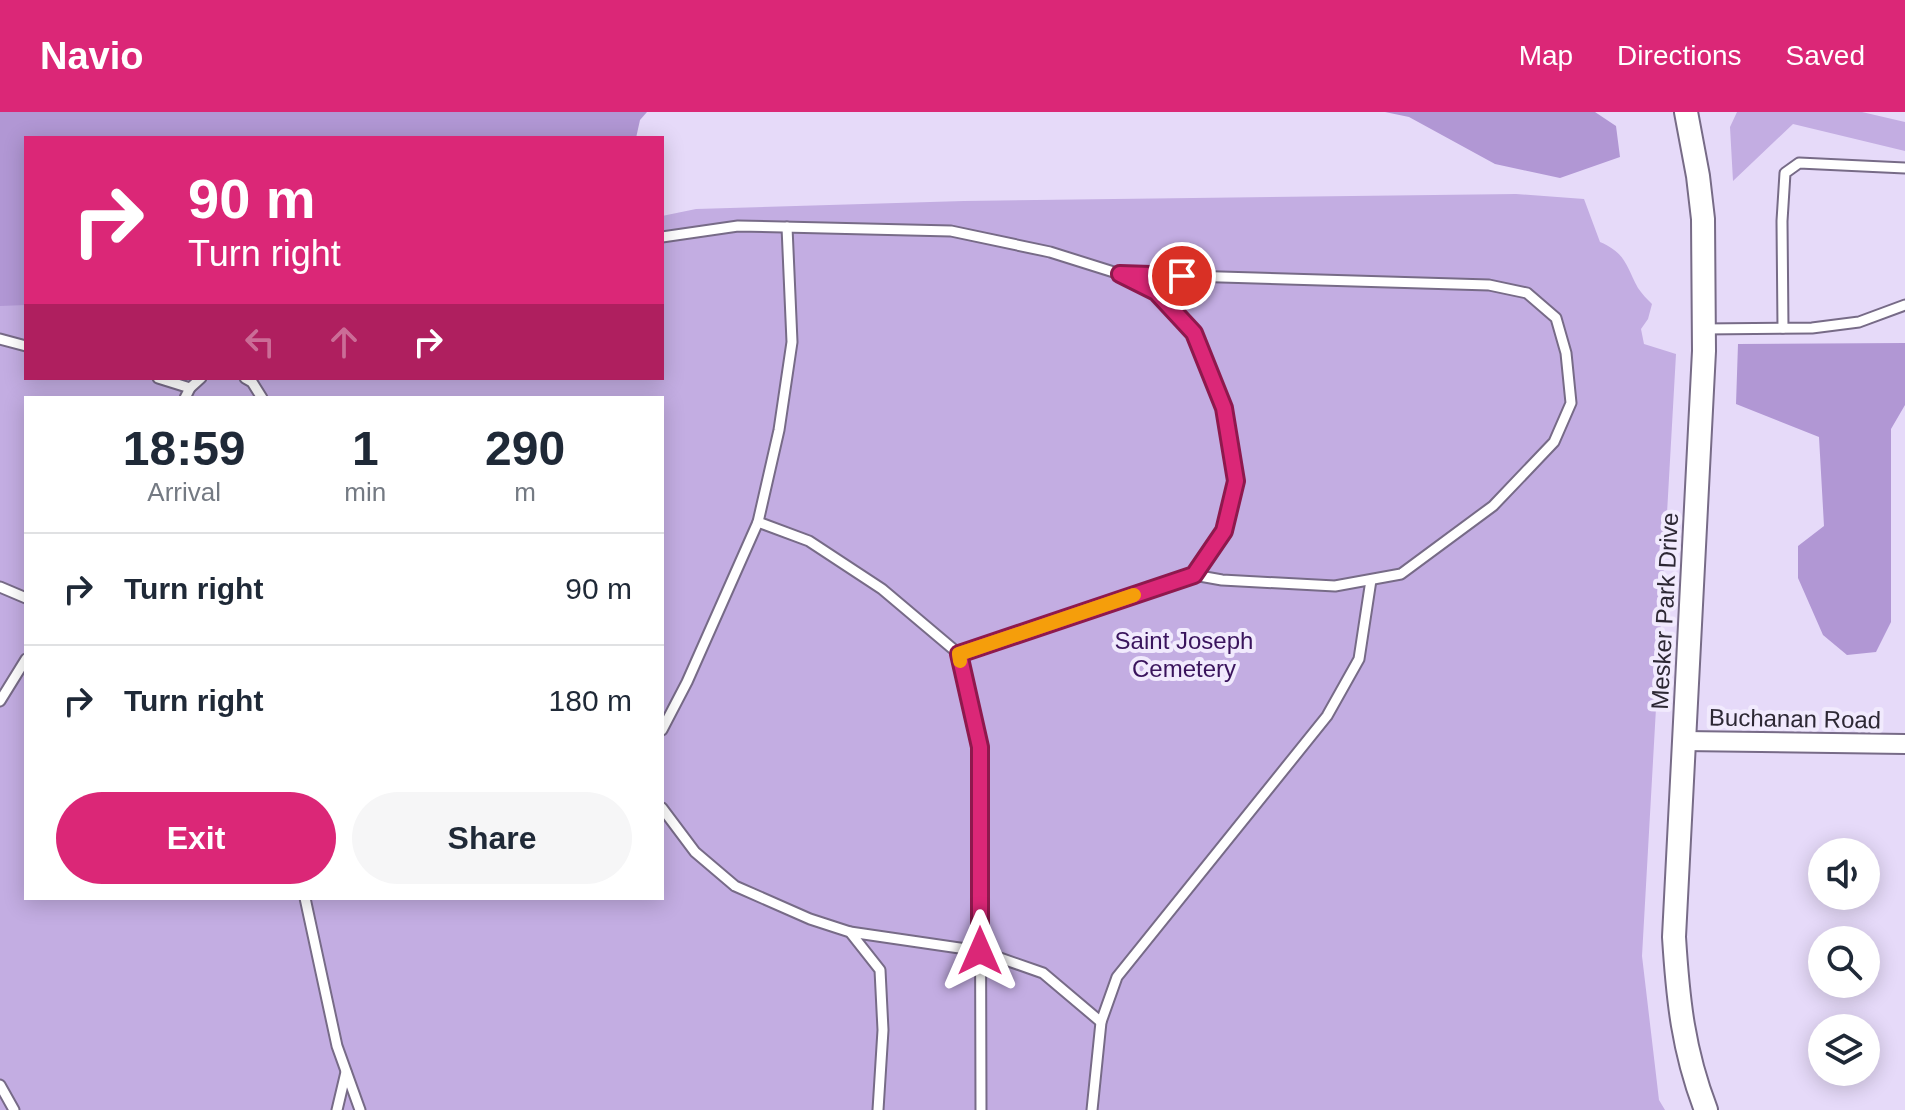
<!DOCTYPE html>
<html lang="en">
<head>
<meta charset="utf-8">
<style>
  :root { --surface:#fff; --page:#f6f6f7; --text:#1f2937; --muted:#747a83; --line:#e0e1e3; --accent:#db2777 }
  body { margin:0; font-family:Arial,sans-serif; background:var(--page); color:var(--text); height:100vh; display:flex; flex-direction:column; font-size:30px; white-space:nowrap }
  * { box-sizing:border-box; margin:0 }
  p { font-size:26px; color:var(--muted) }
  .icon { flex:none; width:44px; height:44px; fill:none; stroke:currentColor; stroke-width:2; stroke-linecap:round; stroke-linejoin:round }
  .map { position:relative; flex:1; overflow:hidden }
  .sheet { position:absolute; left:24px; top:284px; width:640px; height:504px; display:flex; flex-direction:column; background:var(--surface); border-radius:0px; box-shadow:0 4px 20px #0003 }
  .sheet>* { flex:none }
  .hud { position:absolute; left:24px; top:24px; width:640px; height:244px; border-radius:0px; box-shadow:0 4px 20px #0003; background:#db2777; color:#fff; overflow:hidden }
  .tools { position:absolute; left:1808px; top:726px; display:grid; gap:16px }
  .tools a { display:grid; place-items:center; width:72px; height:72px; border-radius:50%; background:var(--surface); box-shadow:0 4px 20px #0003; font-size:40px }
  .pin { position:absolute; display:grid; place-items:center; width:68px; height:68px; color:#fff; margin:-34px; border:4px solid #fff; border-radius:50%; box-shadow:0 2px 8px #0007 }
  .me { position:absolute; width:88px; margin:-44px; rotate:0deg; stroke-linejoin:round; filter:drop-shadow(0 0 6px #0008) }
  .turn { display:flex; align-items:center; gap:28px; height:168px; padding:0 32px; font-size:36px }
  .turn .icon { width:104px; height:104px; stroke-width:2.5 }
  .turn b { display:block; font-size:56px; line-height:68px }
  .lanes { display:flex; align-items:center; height:76px; padding:0 32px; background:#0003; justify-content:center; gap:40px; direction:ltr }
  .lanes .off { opacity:.35 }
  .eta { display:flex; justify-content:space-evenly; align-items:center; height:136px; text-align:center }
  .eta b { font-size:48px; font-weight:700; line-height:56px }
  .primary-button { display:flex; gap:16px; margin-top:auto; padding:16px 32px }
  .primary-button a { flex:1; height:92px; border-radius:48px; background:var(--accent); color:#fff; font-size:32px; font-weight:700; line-height:92px; text-align:center }
  .primary-button a+a { background:var(--page); color:var(--text) }
  ul { padding:0; list-style:none }
  li { display:flex; align-items:center; gap:24px; height:112px; padding:0 32px; border-top:2px solid var(--line) }
  li div { flex:1 }
  li b { display:block; font-size:30px }
  li em { font-style:normal }
  header { display:flex; align-items:center; gap:48px; box-sizing:border-box; height:112px; padding:0 40px; background:var(--accent); color:#fff }
  header strong { font-size:38px }
  nav { display:flex; gap:44px; margin-inline-start:auto; font-size:28px }
  .map>svg:first-child { display:block }
</style>
</head>
<body>
<header>
<strong>Navio</strong>
<nav><a>Map</a><a>Directions</a><a>Saved</a></nav>
</header>
<div class="map">
<svg width="1905" height="998" viewBox="0 0 1905 998">
  <rect width="100%" height="100%" fill="#e6daf9"/>
  <!-- green -->
  <g fill="#c3ade2" fill-rule="evenodd">
    <path d="M 1737,0 L 1862,0 L 1905,10 L 1905,39 L 1793,12 L 1733,69 L 1730,15 Z"/>
    <path d="M 1516,82 L 1584,87 L 1600,130 C 1626,141 1626,154 1638,176 C 1642,182 1647,187 1652,192 L 1648,207 L 1641,217 L 1644,232 L 1676,242 L 1642,844 L 1659,988 L 1665,998 L 0,998 L 0,162 L 26,167 L 26,266 L 662,266 L 662,104 L 696,97 L 964,89 ZM 26,286 L 662,286 L 662,786 L 26,786 Z"/>
  </g>
  <!-- forest -->
  <g fill="#b197d4">
    <path d="M 0,0 L 647,0 L 640,8 L 636,26 L 26,26 L 26,193 L 0,194 Z"/>
    <path d="M 1385,0 L 1595,0 L 1616,14 L 1620,45 L 1560,66 L 1495,52 L 1409,5 Z"/>
    <path d="M 1905,231 L 1905,293 L 1891,317 L 1891,510 L 1876,540 L 1847,543 L 1823,523 L 1798,466 L 1798,434 L 1824,414 L 1819,325 L 1736,292 L 1738,232 Z"/>
  </g>
  <g fill="none" stroke-linecap="round" stroke-linejoin="round">
    <defs>
      <g id="service">
        <path d="M 787,115 L 792,230 L 779,318 L 758,410 L 809,429 L 882,477 L 959,542 L 1194,463 L 1222,468 L 1335,474 L 1401,462 L 1493,394 L 1554,330 L 1571,291 L 1566,241 L 1556,206 L 1527,181 L 1489,173 L 1120,162"/>
        <path d="M 662,125 L 738,114 L 951,119 L 1050,140 L 1120,162 L 1156,180 L 1194,221 L 1224,296 L 1236,369 L 1224,419 L 1194,463"/>
        <path d="M 1783,216 L 1782,109 L 1785,61 L 1799,51 L 1905,56"/>
        <path d="M 1703,217 L 1812,216 L 1859,210 L 1905,193"/>
        <path d="M 0,227 L 26,234"/>
        <path d="M 158,266 L 190,276"/>
        <path d="M 245,266 L 252,270 L 262,286"/>
        <path d="M 185,286 L 190,276 L 201,266"/>
        <path d="M 0,475 L 26,486"/>
        <path d="M 959,542 L 980,635 L 981,998"/>
        <path d="M 0,589 L 26,547"/>
        <path d="M 662,618 L 687,570 L 758,410"/>
        <path d="M 662,696 L 695,740 L 735,774 L 810,807 L 850,820 L 880,858 L 883,918 L 878,998"/>
        <path d="M 305,786 L 337,934 L 360,998"/>
        <path d="M 850,820 L 980,839 L 1043,861 L 1101,910"/>
        <path d="M 0,973 L 14,998"/>
        <path d="M 337,998 L 346,960"/>
        <path d="M 1092,998 L 1101,910 L 1117,865 L 1327,604 L 1359,547 L 1371,468"/>
      </g>
      <path id="minor" d="M 1684,629 L 1905,632"/>
      <path id="tertiary" d="M 1686,0 L 1698,64 L 1703,107 L 1704,239 L 1674,825 C 1678,888 1683,938 1706,998"/>
    </defs>
    <!-- service casing -->
    <use href="#service" stroke="#776b87" stroke-width="13"/>
    <!-- minor casing -->
    <use href="#minor" stroke="#776b87" stroke-width="22"/>
    <!-- tertiary casing -->
    <use href="#tertiary" stroke="#776b87" stroke-width="26"/>
    <!-- service -->
    <use href="#service" stroke="#fff" stroke-width="9"/>
    <!-- minor -->
    <use href="#minor" stroke="#fff" stroke-width="18"/>
    <!-- tertiary -->
    <use href="#tertiary" stroke="#fff" stroke-width="22"/>
  </g>
  <g fill="none" stroke-linecap="round" stroke-linejoin="round">
    <defs>
      <path id="route" d="M 980,839 L 980,635 L 959,542 L 1194,463 L 1224,419 L 1236,369 L 1224,296 L 1194,221 L 1156,180 L 1120,162 L 1182,164"/>
    </defs>
    <!-- route casing -->
    <use href="#route" stroke="#8e194d" stroke-width="20"/>
    <!-- route -->
    <use href="#route" stroke="#db2777" stroke-width="14"/>
    <!-- slow -->
    <path stroke="#f59e0b" stroke-width="14" d="M 960,549 L 959,542 L 1134,483"/>
  </g>
  <g text-anchor="middle" stroke-width="8" stroke-linejoin="round" paint-order="stroke">
    <!-- street labels -->
    <g font-size="24" fill="#2d2834" stroke="#f1eafd">
      <text transform="translate(1665 499) rotate(-87)" y="8">Mesker Park Drive</text>
      <text transform="translate(1795 607) rotate(1)" y="8">Buchanan Road</text>
    </g>
    <!-- park labels -->
    <g font-size="24" fill="#3a145d" stroke="#f1eafd">
      <text x="1184" y="537">Saint Joseph<tspan x="1184" dy="28">Cemetery</tspan></text>
    </g>
  </g>
</svg>
<div class="tools">
<a><svg class="icon" aria-label="sound" viewBox="0 0 24 24"><path d="M4 9h4l5-4v14l-5-4H4zM17 9q2 3 0 6"/></svg></a>
<a><svg class="icon" aria-label="search" viewBox="0 0 24 24"><circle cx="10" cy="10" r="6"/><path d="M15 15l6 6"/></svg></a>
<a><svg class="icon" aria-label="layers" viewBox="0 0 24 24"><path d="M12 4l9 5-9 5-9-5zM3 14l9 5 9-5"/></svg></a>
</div>
<div class="pin" style="left:1182px;top:164px;background:#d93025"><svg class="icon" aria-label="arrive" viewBox="0 0 24 24"><path d="M6 21V4h12l-3 4 3 4H6"/></svg></div>
<svg class="me" style="left:980px;top:839px" viewBox="-20 -20 40 40"><path d="M0-17L14 15 0 8-14 15z" fill="#db2777" stroke="#fff" stroke-width="4"/></svg>
<div class="hud">
<div class="turn"><svg class="icon" aria-label="right" viewBox="0 0 24 24"><path d="M7 20v-9h11M14 6l5 5-5 5"/></svg><div><b>90 m</b>Turn right</div></div>
<div class="lanes"><svg class="icon off" aria-label="left" viewBox="0 0 24 24"><path d="M17 20v-9H6M10 6l-5 5 5 5"/></svg><svg class="icon off" aria-label="ahead" viewBox="0 0 24 24"><path d="M12 20V5M6 11l6-6 6 6"/></svg><svg class="icon" aria-label="right" viewBox="0 0 24 24"><path d="M7 20v-9h11M14 6l5 5-5 5"/></svg></div>
</div>
<section class="sheet">
<div class="eta">
<div><b>18:59</b><p>Arrival</p></div>
<div><b>1</b><p>min</p></div>
<div><b>290</b><p>m</p></div>
</div>
<ul>
<li><svg class="icon" aria-label="right" viewBox="0 0 24 24"><path d="M7 20v-9h11M14 6l5 5-5 5"/></svg><div><b>Turn right</b></div><em>90 m</em></li>
<li><svg class="icon" aria-label="right" viewBox="0 0 24 24"><path d="M7 20v-9h11M14 6l5 5-5 5"/></svg><div><b>Turn right</b></div><em>180 m</em></li>
</ul>
<div class="primary-button"><a>Exit</a><a>Share</a></div>
</section>
</div>
</body>
</html>
